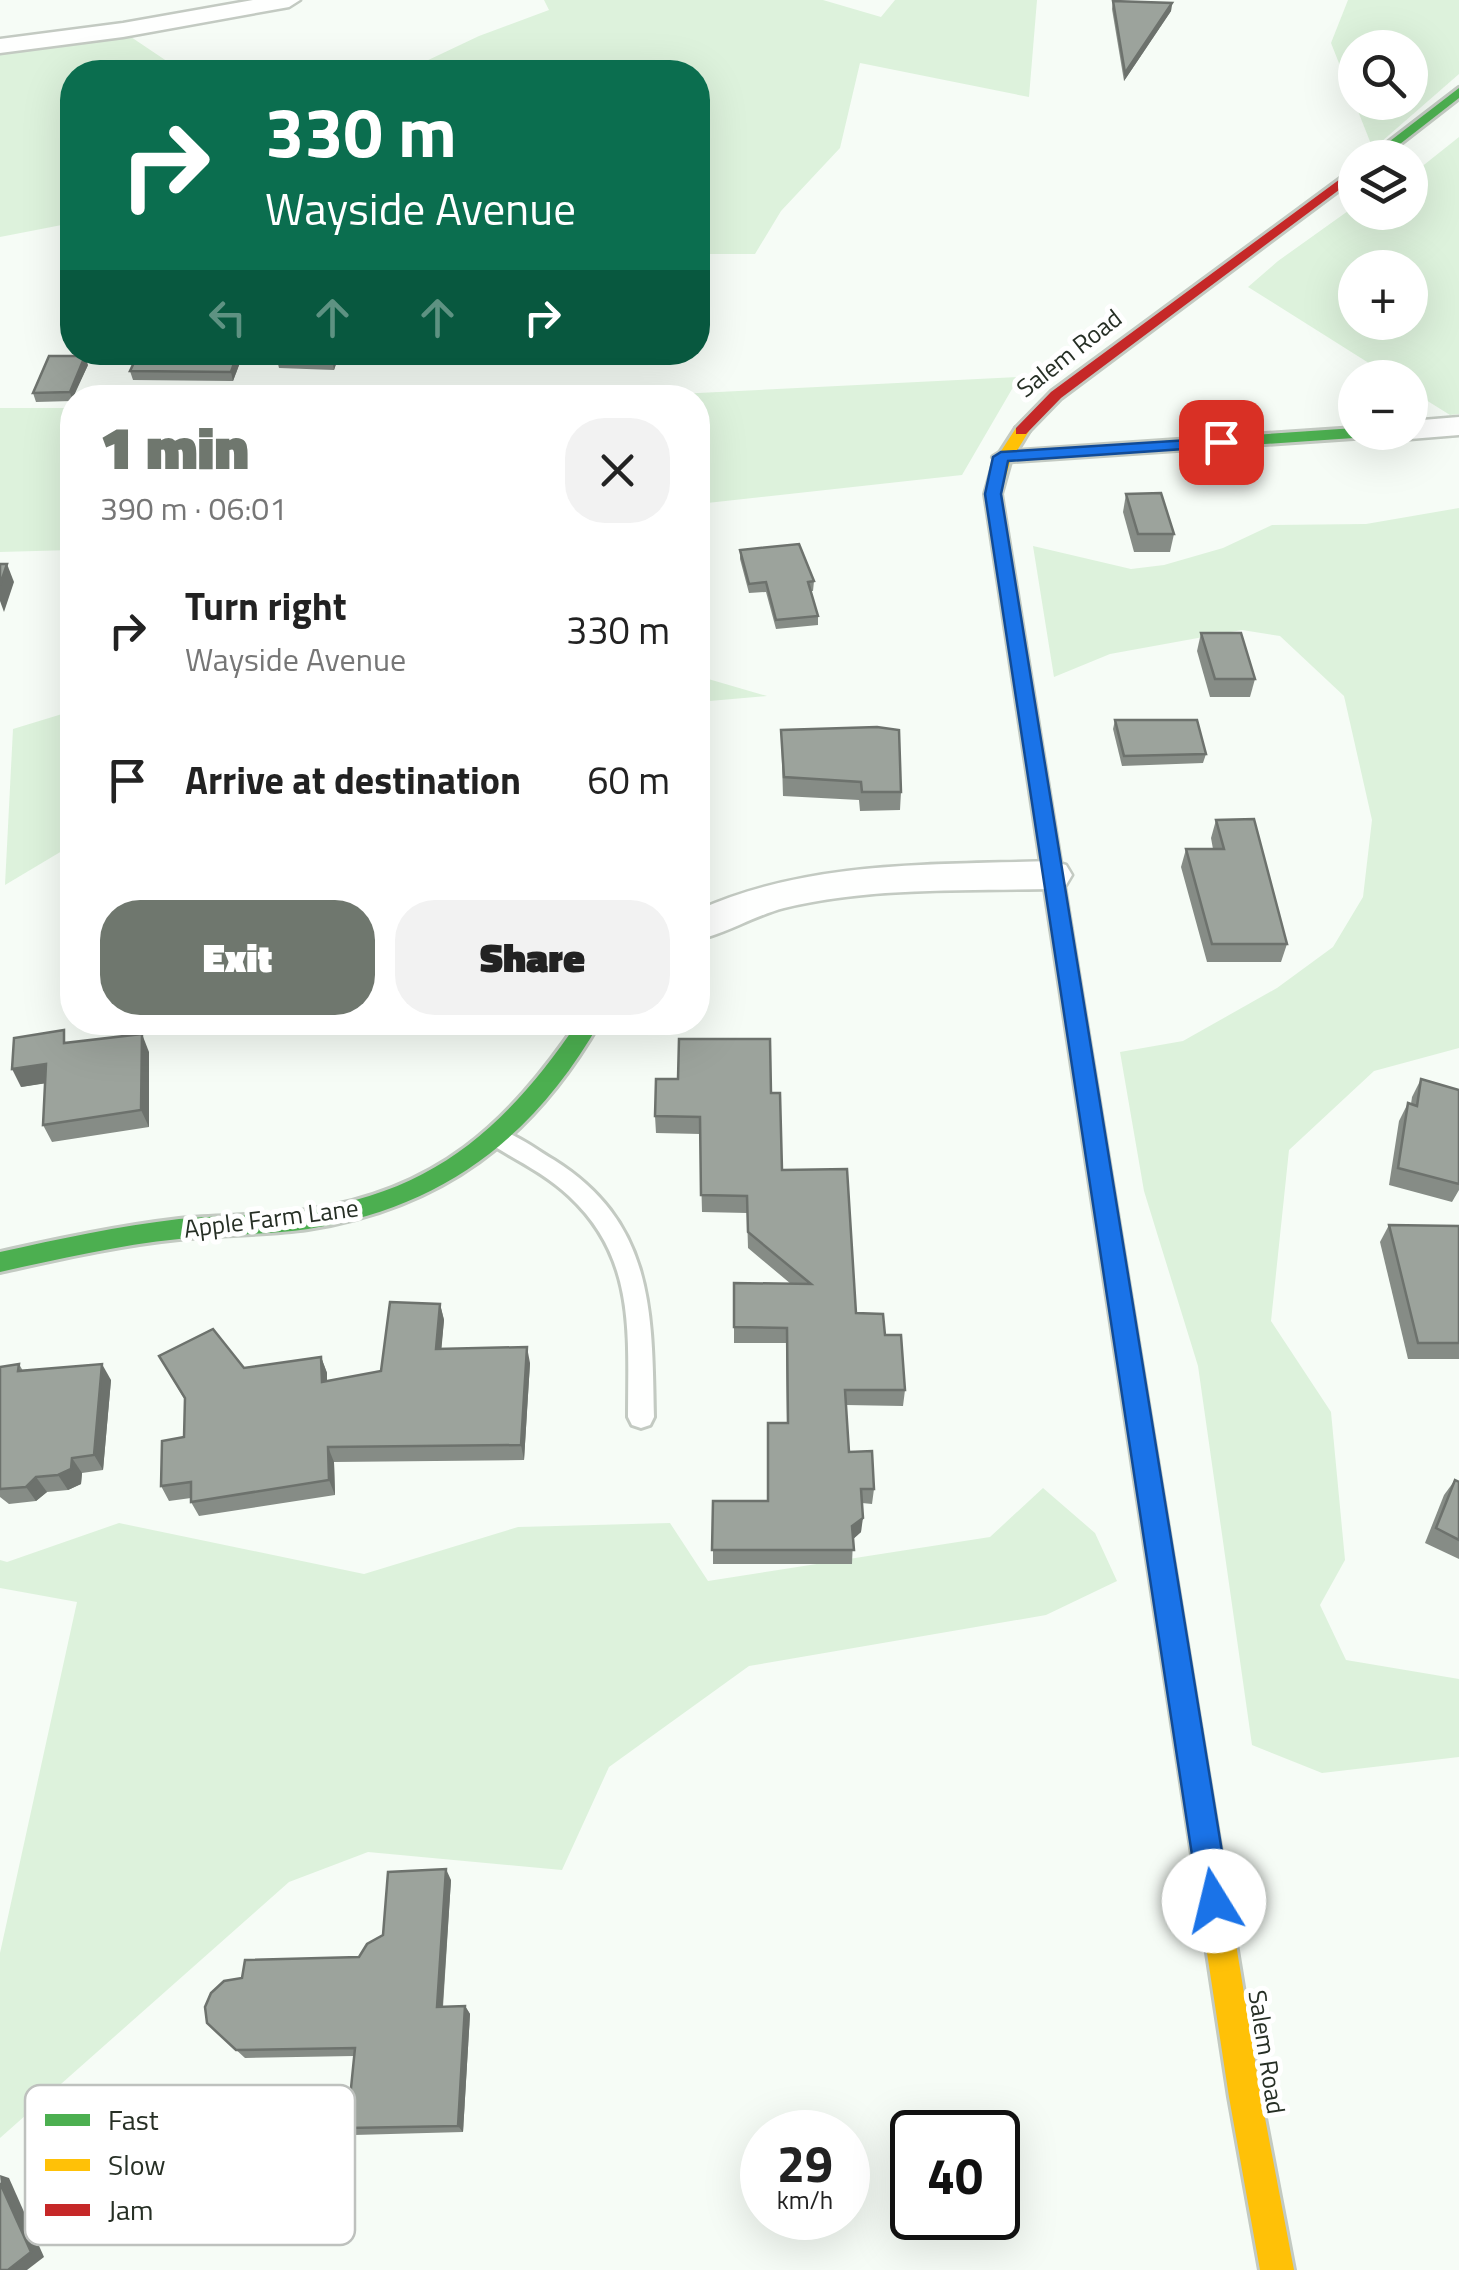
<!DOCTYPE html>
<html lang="en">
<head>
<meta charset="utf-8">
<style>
  :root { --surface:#fff; --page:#f2f2f2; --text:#222; --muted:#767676; --accent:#6f776e }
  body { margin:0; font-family:"Titillium Web",sans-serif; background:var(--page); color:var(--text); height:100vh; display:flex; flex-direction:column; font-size:38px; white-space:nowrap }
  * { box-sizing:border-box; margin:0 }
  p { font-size:32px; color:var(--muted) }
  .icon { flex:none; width:55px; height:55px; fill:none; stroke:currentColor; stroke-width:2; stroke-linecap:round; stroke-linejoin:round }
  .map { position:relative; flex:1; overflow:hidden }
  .panel { position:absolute; left:60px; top:385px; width:650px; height:650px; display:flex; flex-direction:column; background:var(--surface); border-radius:40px; box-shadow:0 10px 40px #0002 }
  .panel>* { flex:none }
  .top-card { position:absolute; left:60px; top:60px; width:650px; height:305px; border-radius:40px; box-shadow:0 10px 40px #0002; background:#0b6e4f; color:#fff; overflow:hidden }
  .controls { position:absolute; left:1338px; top:30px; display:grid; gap:20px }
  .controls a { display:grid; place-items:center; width:90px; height:90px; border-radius:50%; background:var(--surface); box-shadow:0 10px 40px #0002; font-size:50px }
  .speed { position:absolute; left:740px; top:2110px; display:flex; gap:20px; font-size:50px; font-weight:700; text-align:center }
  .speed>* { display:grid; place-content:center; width:130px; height:130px; border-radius:50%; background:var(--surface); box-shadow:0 10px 40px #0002; line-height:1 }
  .speed small { font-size:25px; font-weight:400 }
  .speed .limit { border:5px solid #111; border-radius:15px; background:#fff; color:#111 }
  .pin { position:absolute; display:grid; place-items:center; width:85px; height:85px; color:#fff; margin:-42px; border-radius:20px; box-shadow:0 5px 15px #0006 }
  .me { position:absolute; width:110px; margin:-55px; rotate:351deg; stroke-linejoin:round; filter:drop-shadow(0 0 8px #0008) }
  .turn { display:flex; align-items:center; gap:35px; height:210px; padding:0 40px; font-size:45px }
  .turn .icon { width:130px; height:130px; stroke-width:2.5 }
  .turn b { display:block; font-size:70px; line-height:85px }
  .lanes { display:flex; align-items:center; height:95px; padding:0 40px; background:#0003; justify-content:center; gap:50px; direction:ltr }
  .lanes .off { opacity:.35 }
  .round { display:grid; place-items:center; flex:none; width:105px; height:105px; border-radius:40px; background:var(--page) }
  .overview { display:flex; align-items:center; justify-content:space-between; height:170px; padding:0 40px }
  h1 { font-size:60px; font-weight:800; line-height:75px; color:var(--accent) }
  .button { display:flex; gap:20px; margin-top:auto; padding:20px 40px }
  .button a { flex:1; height:115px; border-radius:40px; background:var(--accent); color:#fff; font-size:40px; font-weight:800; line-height:115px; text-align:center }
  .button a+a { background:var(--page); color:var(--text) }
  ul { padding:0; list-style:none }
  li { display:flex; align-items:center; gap:30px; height:150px; padding:0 40px }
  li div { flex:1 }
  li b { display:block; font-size:38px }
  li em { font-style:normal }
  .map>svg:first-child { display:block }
</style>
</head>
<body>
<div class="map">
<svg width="1459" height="2270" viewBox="0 0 1459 2270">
  <rect width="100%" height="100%" fill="#f6fcf6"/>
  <!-- green -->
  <g fill="#ddf2dc" fill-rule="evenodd">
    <path d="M 544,0 L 823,0 L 881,17 L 895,0 L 1037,0 L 1029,97 L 860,63 L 840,148 L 781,211 L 755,254 L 698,254 L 698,72 L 403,72 L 479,36 L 549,10 Z"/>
    <path d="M 1348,0 L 1459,0 L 1459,74 L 1373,149 L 1331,43 ZM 1355,48 L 1410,48 L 1410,102 L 1355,102 Z"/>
    <path d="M 131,37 L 183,72 L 72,72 L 72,223 L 0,237 L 0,52 Z"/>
    <path d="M 1459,137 L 1459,414 L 1450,415 L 1410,390 L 1410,378 L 1391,377 L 1248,287 L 1278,261 L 1355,206 L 1355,212 L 1410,212 L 1410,176 ZM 1355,268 L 1410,268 L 1410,322 L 1355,322 Z"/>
    <path d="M 1019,377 L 962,475 L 698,504 L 698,398 L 617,397 Z"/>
    <path d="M 0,408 L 72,408 L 72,550 L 0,552 Z"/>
    <path d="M 1459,508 L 1459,1048 L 1374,1071 L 1289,1150 L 1271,1321 L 1331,1412 L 1345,1560 L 1320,1605 L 1346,1660 L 1459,1679 L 1459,1757 L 1322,1773 L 1252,1745 L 1198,1366 L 1144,1191 L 1120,1052 L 1183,1041 L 1277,988 L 1333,947 L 1363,897 L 1372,820 L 1344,696 L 1280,636 L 1242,630 L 1110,654 L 1054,677 L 1033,546 L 1131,569 L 1164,565 L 1223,548 L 1272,525 L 1366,524 Z"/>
    <path d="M 698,676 L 767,696 L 698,702 Z"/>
    <path d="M 72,711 L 72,845 L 5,885 L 13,729 Z"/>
    <path d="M 1043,1488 L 1095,1533 L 1117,1581 L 1046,1615 L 749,1666 L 609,1767 L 562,1870 L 368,1852 L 289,1882 L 0,2138 L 0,1953 L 77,1602 L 0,1588 L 0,1560 L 7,1562 L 119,1523 L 364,1574 L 518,1527 L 670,1523 L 708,1581 L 990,1537 Z"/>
  </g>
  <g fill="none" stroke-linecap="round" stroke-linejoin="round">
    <defs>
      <path id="lane" d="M 500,1130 C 519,1136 537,1150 554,1160 C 654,1223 652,1311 654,1417 L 650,1425 L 641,1428 L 632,1425 L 628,1417 C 628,1333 636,1258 569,1196 C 547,1175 518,1161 492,1145 L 489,1139 L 492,1133 Z"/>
      <g id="street">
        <path d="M 253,0 L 300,0 L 289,7 L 123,37 L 0,53 L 0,39 L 123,23 Z"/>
        <path d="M 1459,417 L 1459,435 L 1410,439 L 1396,432 L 1410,432 L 1410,421 Z"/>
        <path d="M 1052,861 L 1066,865 L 1072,875 L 1066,885 L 1052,889 C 963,891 871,887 784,908 C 754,916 727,933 698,940 L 698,910 C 810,860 932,865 1052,861 Z"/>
      </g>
      <g id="fast">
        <path d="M 1459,88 L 1459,98 L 1382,158 L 1368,158 Z"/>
        <path d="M 1355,428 L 1355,432 L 1375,432 L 1368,437 L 1001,462 L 993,457 L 1001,452 Z"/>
        <path d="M 1061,922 L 1071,929 L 1201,1730 L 1197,1740 L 1187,1744 L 1177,1740 L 1173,1730 L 1051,929 Z"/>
        <path d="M 578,1022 L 600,1022 C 533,1139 442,1208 308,1229 C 265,1235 222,1234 179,1239 C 119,1245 59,1259 0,1272 L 0,1252 C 59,1239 119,1226 179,1219 C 222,1215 265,1216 308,1210 C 436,1191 507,1126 578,1022 Z"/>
      </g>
      <g id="slow">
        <path d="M 1016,428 L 1029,431 L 1010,462 L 1001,494 L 1071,929 L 1061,936 L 1051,929 L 985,494 L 994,462 Z"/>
        <path d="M 1187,1716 L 1197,1720 L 1201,1730 L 1261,2097 L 1294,2270 L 1260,2270 L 1229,2097 L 1173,1730 L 1177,1720 Z"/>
      </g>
      <path id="jam" d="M 1355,168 L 1355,178 L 1061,398 L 1026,434 L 1016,434 L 1016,428 L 1051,392 Z"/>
    </defs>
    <!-- lane casing -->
    <use href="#lane" stroke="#c3cac2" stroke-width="6"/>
    <!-- street casing -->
    <use href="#street" stroke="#c3cac2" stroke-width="5"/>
    <!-- fast casing -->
    <use href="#fast" stroke="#c3cac2" stroke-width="6"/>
    <!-- slow casing -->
    <use href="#slow" stroke="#c3cac2" stroke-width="6"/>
    <!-- jam casing -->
    <use href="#jam" stroke="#c3cac2" stroke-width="6"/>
    <!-- lane -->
    <use href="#lane" fill="#fefffe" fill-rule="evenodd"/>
    <!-- street -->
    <use href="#street" fill="#fefffe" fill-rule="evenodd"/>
    <!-- fast -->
    <use href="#fast" fill="#4caf50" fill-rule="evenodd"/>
    <!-- slow -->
    <use href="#slow" fill="#ffc107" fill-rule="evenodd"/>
    <!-- jam -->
    <use href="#jam" fill="#c62828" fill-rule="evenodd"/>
  </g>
  <!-- wall -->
  <g fill="#868c86">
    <path d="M 1113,1 L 1172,3 L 1171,11 L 1124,81 L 1112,9 Z"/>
    <path d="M 244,352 L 233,381 L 133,380 L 130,371 Z"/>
    <path d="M 275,352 L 340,352 L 334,370 L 279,368 Z"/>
    <path d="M 88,365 L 72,398 L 72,401 L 36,402 L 33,393 Z"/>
    <path d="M 1126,494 L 1174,534 L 1170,552 L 1134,552 L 1123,512 Z"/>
    <path d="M 740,550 L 814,581 L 813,591 L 811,591 L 818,616 L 818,625 L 776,629 L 766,592 L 749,593 L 740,559 Z"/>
    <path d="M 1201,633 L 1255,679 L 1250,697 L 1210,697 L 1197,651 Z"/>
    <path d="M 1115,720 L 1206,754 L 1203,763 L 1122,766 L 1113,729 Z"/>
    <path d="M 781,730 L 901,792 L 900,810 L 860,811 L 859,800 L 783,796 Z"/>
    <path d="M 1216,820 L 1287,944 L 1281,962 L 1207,962 L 1181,867 L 1186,849 L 1213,849 L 1211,838 Z"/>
    <path d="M 70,1043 L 149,1052 L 149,1127 L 52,1142 L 43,1125 L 45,1083 L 21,1087 Z"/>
    <path d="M 1421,1079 L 1459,1090 L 1459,1190 L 1452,1202 L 1389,1185 L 1399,1121 L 1408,1103 L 1411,1104 L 1412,1097 Z"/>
    <path d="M 771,1093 L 782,1170 L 856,1313 L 885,1335 L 905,1390 L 903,1406 L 846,1405 L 849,1452 L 874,1489 L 872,1504 L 862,1503 L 861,1532 L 853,1539 L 852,1564 L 713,1564 L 713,1501 L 768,1501 L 787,1423 L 786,1343 L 734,1343 L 734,1283 L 791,1284 L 748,1248 L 747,1213 L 702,1212 L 700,1134 L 656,1133 L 655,1116 Z"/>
    <path d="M 1389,1225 L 1459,1226 L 1459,1359 L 1408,1359 L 1380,1242 Z"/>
    <path d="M 440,1304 L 444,1320 L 441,1349 L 530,1363 L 524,1460 L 334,1462 L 335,1495 L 199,1516 L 191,1502 L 191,1498 L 169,1501 L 161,1486 L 184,1437 L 185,1400 L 159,1356 L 244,1368 L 321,1357 L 327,1373 L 327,1381 L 381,1371 Z"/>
    <path d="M 19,1364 L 23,1371 L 111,1380 L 103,1470 L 82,1473 L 81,1484 L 68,1490 L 47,1492 L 36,1501 L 9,1504 L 0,1497 L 0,1367 Z"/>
    <path d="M 1455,1480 L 1459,1482 L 1459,1559 L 1425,1543 L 1444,1495 Z"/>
    <path d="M 451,1880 L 443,2007 L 465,2006 L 470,2014 L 463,2132 L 354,2135 L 347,2128 L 354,2056 L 245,2058 L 207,2023 L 359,1957 Z"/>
  </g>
  <!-- shaded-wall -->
  <g fill="#6d726d">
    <path d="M 1172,3 L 1171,11 L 1124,81 L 1125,73 Z"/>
    <path d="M 238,352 L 244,352 L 233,381 L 231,372 Z"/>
    <path d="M 331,352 L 340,352 L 334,370 Z"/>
    <path d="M 85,356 L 88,365 L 72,400 L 70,392 Z"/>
    <path d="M 7,564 L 14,582 L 4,612 L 0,601 L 0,585 Z"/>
    <path d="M 142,1034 L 149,1052 L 149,1127 L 141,1110 Z"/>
    <path d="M 46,1064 L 54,1082 L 21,1087 L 12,1069 Z"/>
    <path d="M 440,1304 L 444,1320 L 440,1365 L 436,1349 Z"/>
    <path d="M 527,1347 L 530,1363 L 524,1460 L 521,1445 Z"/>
    <path d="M 321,1357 L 327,1373 L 327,1398 L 322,1382 Z"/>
    <path d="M 102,1364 L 111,1380 L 103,1470 L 94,1455 Z"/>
    <path d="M 328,1447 L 334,1462 L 335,1495 L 329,1480 Z"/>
    <path d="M 72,1458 L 82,1473 L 81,1484 L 68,1490 L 58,1475 Z"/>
    <path d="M 36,1477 L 47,1492 L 36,1501 L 26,1487 Z"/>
    <path d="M 863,1518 L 861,1532 L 851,1541 L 852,1526 Z"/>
    <path d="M 446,1869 L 451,1880 L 442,2015 L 437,2007 Z"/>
    <path d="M 465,2006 L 470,2014 L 463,2132 L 458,2126 Z"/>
    <path d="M 0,2175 L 9,2178 L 44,2257 L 27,2270 L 8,2270 Z"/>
  </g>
  <!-- building -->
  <g fill="#9ca39c" stroke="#6d726d" stroke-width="2.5">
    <path d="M 1113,1 L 1172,3 L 1125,73 Z"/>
    <path d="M 139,352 L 238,352 L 231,372 L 130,371 Z"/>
    <path d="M 49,356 L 85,356 L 70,392 L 33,393 Z"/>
    <path d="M 1161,493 L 1174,534 L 1138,534 L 1126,494 Z"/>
    <path d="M 799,544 L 814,581 L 808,582 L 818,616 L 776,620 L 766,582 L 749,584 L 740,550 Z"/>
    <path d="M 0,564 L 7,564 L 0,585 Z"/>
    <path d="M 1201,633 L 1241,633 L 1255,679 L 1215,679 Z"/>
    <path d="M 1115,720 L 1197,720 L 1206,754 L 1124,756 Z"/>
    <path d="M 877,727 L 899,730 L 901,792 L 862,792 L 861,782 L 784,777 L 781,730 Z"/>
    <path d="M 1254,819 L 1287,944 L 1212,944 L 1186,849 L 1224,849 L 1216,820 Z"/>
    <path d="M 64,1030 L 64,1043 L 142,1034 L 141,1110 L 43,1125 L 46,1064 L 12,1069 L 14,1038 Z"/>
    <path d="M 679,1039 L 770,1039 L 771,1093 L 780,1093 L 782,1170 L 847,1169 L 856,1313 L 883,1314 L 885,1335 L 901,1335 L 905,1390 L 845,1390 L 849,1452 L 872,1451 L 874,1489 L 861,1489 L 863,1518 L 852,1526 L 854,1550 L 712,1550 L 713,1501 L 768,1501 L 768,1423 L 788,1423 L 787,1328 L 734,1327 L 734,1283 L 811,1284 L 748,1232 L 747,1196 L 701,1195 L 700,1117 L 655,1116 L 656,1079 L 678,1079 Z"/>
    <path d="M 1421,1079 L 1459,1090 L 1459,1184 L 1398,1168 L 1408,1103 L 1417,1106 Z"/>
    <path d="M 1389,1225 L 1459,1226 L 1459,1343 L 1418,1343 Z"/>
    <path d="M 390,1302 L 440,1304 L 436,1349 L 527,1347 L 521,1445 L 328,1447 L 329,1480 L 191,1502 L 191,1482 L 161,1486 L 162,1441 L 184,1437 L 185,1398 L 159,1356 L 213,1329 L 244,1368 L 321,1357 L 322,1382 L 381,1371 Z"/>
    <path d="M 19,1364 L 18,1371 L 102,1364 L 94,1455 L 72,1458 L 71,1469 L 58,1475 L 36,1477 L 26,1487 L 0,1489 L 0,1367 Z"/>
    <path d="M 1455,1480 L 1459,1482 L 1459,1540 L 1436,1528 Z"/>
    <path d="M 446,1869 L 437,2007 L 465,2006 L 458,2126 L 347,2128 L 355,2048 L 236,2050 L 207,2023 L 205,2007 L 211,1993 L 224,1981 L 242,1978 L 245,1960 L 359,1957 L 367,1944 L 383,1935 L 388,1872 Z"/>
    <path d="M 0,2183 L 31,2252 L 8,2270 L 0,2270 Z"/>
  </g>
  <!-- route -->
  <path fill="#1a73e8" stroke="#114b97" stroke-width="2.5" d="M 1221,438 L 1227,439 L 1227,446 L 1008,461 L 1001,494 L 1230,1901 L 1225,1912 L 1214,1917 L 1203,1912 L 1199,1901 L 985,494 L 993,457 L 1001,452 Z"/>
  <g text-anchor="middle" stroke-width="10" stroke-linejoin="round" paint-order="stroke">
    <!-- street labels -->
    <g font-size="25" fill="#262f25" stroke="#fff">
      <text transform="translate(1069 353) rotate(-38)" y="9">Salem Road</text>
      <text transform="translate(271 1218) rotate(-7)" y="9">Apple Farm Lane</text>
      <text transform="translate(1267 2052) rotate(81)" y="9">Salem Road</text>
    </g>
  </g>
  <!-- legend -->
  <rect x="25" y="2085" width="330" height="160" rx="15" fill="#fff" stroke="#bec1be" stroke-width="2.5"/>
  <rect x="45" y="2114" width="45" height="12" fill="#4caf50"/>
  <rect x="45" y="2159" width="45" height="12" fill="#ffc107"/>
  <rect x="45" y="2204" width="45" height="12" fill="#c62828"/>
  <g font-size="28" fill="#262f25">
    <text x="108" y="2130">Fast</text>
    <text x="108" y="2175">Slow</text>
    <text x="108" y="2220">Jam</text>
  </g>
</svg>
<div class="controls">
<a><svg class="icon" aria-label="search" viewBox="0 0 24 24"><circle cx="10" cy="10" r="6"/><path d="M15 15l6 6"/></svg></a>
<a><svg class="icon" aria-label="layers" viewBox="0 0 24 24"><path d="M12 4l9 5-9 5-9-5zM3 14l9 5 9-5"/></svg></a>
<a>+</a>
<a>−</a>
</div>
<div class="speed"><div>29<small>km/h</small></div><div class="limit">40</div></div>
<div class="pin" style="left:1221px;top:442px;background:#d93025"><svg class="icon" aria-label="arrive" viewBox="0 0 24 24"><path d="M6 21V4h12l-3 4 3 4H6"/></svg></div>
<svg class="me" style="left:1214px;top:1901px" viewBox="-20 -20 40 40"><circle r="19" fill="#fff"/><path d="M0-13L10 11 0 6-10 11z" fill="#1a73e8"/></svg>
<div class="top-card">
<div class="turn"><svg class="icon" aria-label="right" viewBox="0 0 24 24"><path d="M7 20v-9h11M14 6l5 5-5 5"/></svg><div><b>330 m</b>Wayside Avenue</div></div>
<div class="lanes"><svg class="icon off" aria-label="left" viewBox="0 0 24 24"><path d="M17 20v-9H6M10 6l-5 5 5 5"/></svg><svg class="icon off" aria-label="ahead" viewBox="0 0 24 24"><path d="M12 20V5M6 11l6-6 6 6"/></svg><svg class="icon off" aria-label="ahead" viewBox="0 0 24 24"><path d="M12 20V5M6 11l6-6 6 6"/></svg><svg class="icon" aria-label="right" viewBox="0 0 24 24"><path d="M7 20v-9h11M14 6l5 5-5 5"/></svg></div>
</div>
<section class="panel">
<div class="overview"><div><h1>1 min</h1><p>390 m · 06:01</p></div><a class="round"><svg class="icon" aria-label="close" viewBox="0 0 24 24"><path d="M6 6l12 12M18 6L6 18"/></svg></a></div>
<ul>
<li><svg class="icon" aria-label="right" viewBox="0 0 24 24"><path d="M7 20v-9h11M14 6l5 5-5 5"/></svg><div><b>Turn right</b><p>Wayside Avenue</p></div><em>330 m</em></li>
<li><svg class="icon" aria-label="arrive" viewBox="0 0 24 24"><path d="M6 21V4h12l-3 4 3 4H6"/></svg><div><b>Arrive at destination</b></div><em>60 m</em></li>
</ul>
<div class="button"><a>Exit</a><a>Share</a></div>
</section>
</div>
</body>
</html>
